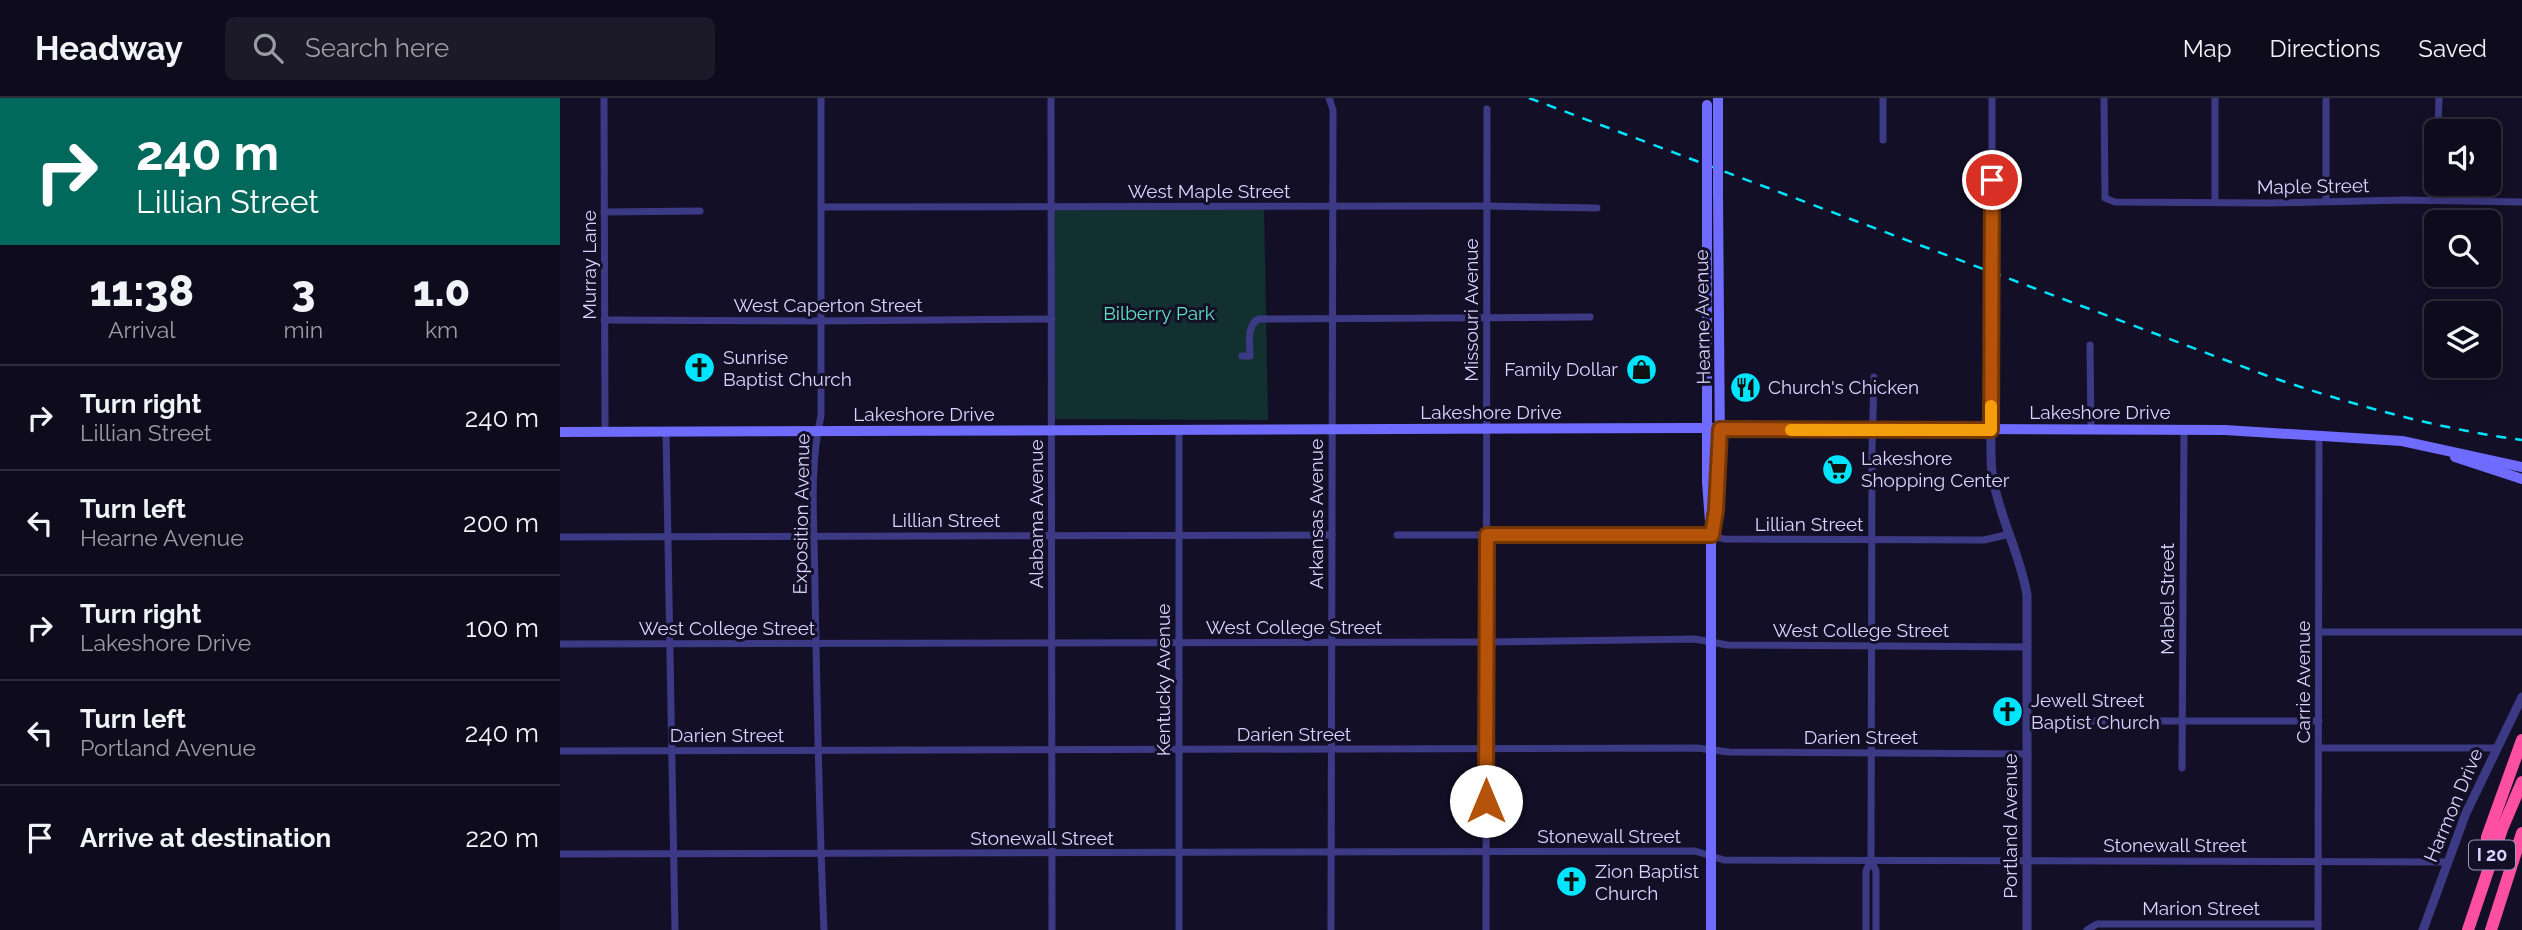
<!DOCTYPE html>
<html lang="en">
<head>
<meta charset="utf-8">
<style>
  :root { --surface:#0e0b1c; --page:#1c1929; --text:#f1f3f6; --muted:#9b9ba3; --line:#2e2b3b }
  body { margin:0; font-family:Raleway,sans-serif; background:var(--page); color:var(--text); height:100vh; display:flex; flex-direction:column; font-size:26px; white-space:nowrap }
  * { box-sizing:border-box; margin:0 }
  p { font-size:23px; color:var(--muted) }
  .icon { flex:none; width:38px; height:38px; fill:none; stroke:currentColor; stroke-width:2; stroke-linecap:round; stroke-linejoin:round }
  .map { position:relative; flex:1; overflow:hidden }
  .details { display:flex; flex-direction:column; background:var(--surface); width:560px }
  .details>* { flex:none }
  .banner { background:#00695c; color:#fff; overflow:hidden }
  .fabs { position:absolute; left:1864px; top:21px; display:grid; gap:14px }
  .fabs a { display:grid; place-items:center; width:77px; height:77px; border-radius:10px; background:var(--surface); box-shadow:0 4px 18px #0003,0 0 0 2px var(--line); font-size:35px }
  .pin { position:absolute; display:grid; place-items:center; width:60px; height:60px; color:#fff; margin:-30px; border:4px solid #fff; border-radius:50%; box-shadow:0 2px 7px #0007 }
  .me { position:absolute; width:77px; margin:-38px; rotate:0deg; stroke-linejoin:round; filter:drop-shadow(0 0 5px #0008) }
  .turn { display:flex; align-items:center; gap:24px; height:147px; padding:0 21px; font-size:32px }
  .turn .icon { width:91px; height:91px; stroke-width:2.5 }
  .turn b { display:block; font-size:49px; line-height:60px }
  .eta { display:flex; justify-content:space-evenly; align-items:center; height:119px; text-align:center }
  .eta b { font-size:42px; font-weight:800; line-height:49px }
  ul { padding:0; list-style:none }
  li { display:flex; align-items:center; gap:21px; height:105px; padding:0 21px; border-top:2px solid var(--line) }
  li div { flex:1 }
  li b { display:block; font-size:26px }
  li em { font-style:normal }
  header { display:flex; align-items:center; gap:42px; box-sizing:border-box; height:98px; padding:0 35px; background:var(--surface); border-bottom:2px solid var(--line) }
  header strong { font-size:33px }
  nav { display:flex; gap:38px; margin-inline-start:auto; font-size:24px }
  .search { width:490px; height:63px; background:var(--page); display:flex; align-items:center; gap:18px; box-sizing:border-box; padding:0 24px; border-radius:10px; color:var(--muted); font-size:26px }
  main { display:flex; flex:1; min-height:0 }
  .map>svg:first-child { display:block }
</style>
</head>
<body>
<header>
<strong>Headway</strong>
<div class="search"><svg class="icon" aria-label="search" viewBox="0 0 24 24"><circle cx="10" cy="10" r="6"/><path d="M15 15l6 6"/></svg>Search here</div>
<nav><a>Map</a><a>Directions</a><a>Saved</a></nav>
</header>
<main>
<section class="details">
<div class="banner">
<div class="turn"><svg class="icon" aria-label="right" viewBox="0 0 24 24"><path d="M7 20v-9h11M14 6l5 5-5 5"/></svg><div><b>240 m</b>Lillian Street</div></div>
</div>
<div class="eta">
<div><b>11:38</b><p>Arrival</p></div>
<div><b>3</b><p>min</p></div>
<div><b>1.0</b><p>km</p></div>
</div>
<ul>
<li><svg class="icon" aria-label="right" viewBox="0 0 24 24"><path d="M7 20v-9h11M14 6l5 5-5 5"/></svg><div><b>Turn right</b><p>Lillian Street</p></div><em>240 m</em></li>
<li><svg class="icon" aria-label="left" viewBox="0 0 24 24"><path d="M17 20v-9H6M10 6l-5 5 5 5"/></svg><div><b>Turn left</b><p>Hearne Avenue</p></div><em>200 m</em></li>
<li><svg class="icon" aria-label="right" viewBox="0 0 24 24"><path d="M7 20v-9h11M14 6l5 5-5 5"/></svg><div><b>Turn right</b><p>Lakeshore Drive</p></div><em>100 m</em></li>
<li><svg class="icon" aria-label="left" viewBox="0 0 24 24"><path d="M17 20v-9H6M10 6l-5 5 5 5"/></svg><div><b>Turn left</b><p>Portland Avenue</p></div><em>240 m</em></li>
<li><svg class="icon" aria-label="arrive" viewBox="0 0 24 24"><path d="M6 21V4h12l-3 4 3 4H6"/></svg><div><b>Arrive at destination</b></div><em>220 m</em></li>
</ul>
</section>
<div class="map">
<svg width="1962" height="832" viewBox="0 0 1962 832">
  <rect width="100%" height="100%" fill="#130f26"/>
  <!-- green -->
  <path fill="#12302f" d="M 704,108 L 708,322 L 492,321 L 492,109 Z"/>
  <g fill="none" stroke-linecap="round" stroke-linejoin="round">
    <!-- minor -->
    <g stroke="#3d3a85" stroke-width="7">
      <path d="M 44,0 L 45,334"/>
      <path d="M 261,0 L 261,318 C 248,374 255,435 255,492 C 257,605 259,719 264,832"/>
      <path d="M 491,0 L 492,832"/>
      <path d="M 769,0 L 773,12 L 771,832"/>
      <path d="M 1323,0 L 1323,42"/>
      <path d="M 1432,0 L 1432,119"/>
      <path d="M 1544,0 L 1545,100 L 1555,104 L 1710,105 L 1845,102 L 1962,104"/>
      <path d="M 1878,33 L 1879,0"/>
      <path d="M 1875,102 L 1876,86"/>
      <path d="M 1766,103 L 1766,0"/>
      <path d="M 1655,104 L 1655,0"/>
      <path d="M 261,109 L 927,108 L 1037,110"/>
      <path d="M 44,114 L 140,113"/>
      <path d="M 1431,199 L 1431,332"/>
      <path d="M 44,222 L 261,223 L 492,221"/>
      <path d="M 1530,247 L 1531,331"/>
      <path d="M 682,258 L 690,258 C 690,245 686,229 698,221 L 1030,219"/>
      <path d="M 1314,279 L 1312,352 L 1311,762 L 1316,773 L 1316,832"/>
      <path d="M 106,334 L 115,832"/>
      <path d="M 837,437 L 1151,437 L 1164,441 L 1424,442 L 1450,436"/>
      <path d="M 0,439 L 772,437"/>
      <path d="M 1759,534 L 1962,534"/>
      <path d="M 0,546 L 927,544 L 1135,541 L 1167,547 L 1468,549"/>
      <path d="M 1468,623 L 1759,623"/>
      <path d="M 1759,650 L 1936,650"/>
      <path d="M 0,653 L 1137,650 L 1169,654 L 1468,656"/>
      <path d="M 1622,670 L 1624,331"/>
      <path d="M 0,756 L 1135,753 L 1164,762 L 1887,764"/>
      <path d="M 619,832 L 619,332"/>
      <path d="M 926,832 L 927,11"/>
      <path d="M 1306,832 L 1306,773 L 1311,762"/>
      <path d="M 1527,832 L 1537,826 L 1758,826"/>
      <path d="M 1758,832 L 1759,337"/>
    </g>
    <!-- tertiary -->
    <g stroke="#3d3a85" stroke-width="9">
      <path d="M 1431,332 C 1431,348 1430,365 1433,381 C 1440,421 1460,455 1467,497 L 1467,832"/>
      <path d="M 1863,832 L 1906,715 L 1962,599"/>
    </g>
    <!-- secondary -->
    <g stroke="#6f6bff" stroke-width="10">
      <path d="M 1158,11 L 1158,0"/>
      <path d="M 1147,91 L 1147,384 L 1151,437 L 1151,832"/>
      <path d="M 0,334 L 1130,330 L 1665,332 L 1842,343 L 1962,369"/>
      <path d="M 1895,359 L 1962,381"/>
      <path d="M 1153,433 L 1156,412 L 1160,356 L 1158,94"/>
    </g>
    <!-- motorway -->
    <g stroke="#ff4fa3" stroke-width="12">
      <path d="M 1926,762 L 1927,739 L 1962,642"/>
      <path d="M 1908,832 L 1942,731 L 1962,684"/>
      <path d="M 1931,832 L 1962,735"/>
    </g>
    <!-- rail -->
    <path stroke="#00e5ff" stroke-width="2.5" stroke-dasharray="10 9" stroke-linecap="butt" d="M 969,0 L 1705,277 C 1789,306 1874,330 1962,342"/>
    <!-- minor-bridge -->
    <path stroke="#3d3a85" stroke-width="7" d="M 1431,199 L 1432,119"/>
    <!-- secondary-bridge -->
    <g stroke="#6f6bff" stroke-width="10">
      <path d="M 1147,7 L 1147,91"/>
      <path d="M 1158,11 L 1158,94"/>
    </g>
  </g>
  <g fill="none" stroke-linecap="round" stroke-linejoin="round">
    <defs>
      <path id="route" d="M 926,703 L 927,437 L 1152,437 L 1156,412 L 1160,331 L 1431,332 L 1432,82"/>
    </defs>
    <!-- route casing -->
    <use href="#route" stroke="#753606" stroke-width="18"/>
    <!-- route -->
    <use href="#route" stroke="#b45309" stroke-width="12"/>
    <!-- slow -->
    <path stroke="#f59e0b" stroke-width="12" d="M 1231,332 L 1431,332 L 1431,308"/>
  </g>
  <!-- icons -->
  <defs>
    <symbol id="church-disc" viewBox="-11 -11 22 22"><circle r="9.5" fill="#00e5ff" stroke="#130f26"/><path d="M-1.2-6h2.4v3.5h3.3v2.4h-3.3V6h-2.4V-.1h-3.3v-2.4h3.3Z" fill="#111"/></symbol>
    <symbol id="shop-disc" viewBox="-11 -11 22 22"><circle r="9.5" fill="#00e5ff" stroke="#130f26"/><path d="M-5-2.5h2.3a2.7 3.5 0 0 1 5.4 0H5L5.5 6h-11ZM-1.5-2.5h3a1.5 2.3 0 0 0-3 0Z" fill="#111"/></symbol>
    <symbol id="restaurant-disc" viewBox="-11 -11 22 22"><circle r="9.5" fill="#00e5ff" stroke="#130f26"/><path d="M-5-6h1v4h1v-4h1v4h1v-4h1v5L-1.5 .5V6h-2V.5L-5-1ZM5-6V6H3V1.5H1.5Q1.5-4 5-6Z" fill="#111"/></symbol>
    <symbol id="supermarket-disc" viewBox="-11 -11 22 22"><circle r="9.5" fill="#00e5ff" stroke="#130f26"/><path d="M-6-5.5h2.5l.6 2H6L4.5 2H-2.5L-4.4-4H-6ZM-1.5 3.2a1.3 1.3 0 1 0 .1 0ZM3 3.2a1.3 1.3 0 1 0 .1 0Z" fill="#111"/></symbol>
  </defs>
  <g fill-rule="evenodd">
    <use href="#church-disc" x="122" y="252" width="35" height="35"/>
    <use href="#shop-disc" x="1064" y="254" width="35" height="35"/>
    <use href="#restaurant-disc" x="1168" y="272" width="35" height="35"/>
    <use href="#supermarket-disc" x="1260" y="354" width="35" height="35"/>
    <use href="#church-disc" x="1430" y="596" width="35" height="35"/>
    <use href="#church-disc" x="994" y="766" width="35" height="35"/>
  </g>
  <g text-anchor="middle" stroke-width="6" stroke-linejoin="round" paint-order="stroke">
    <!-- shield labels -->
    <rect fill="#130f26" stroke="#9e99be" stroke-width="2" x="1909" y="742.5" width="46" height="29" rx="5"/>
    <g font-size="18" font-weight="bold" fill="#d9d4ff">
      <text x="1932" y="763">I 20</text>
    </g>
    <!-- street labels -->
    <g font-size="19" fill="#d9d4ff" stroke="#130f26">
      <text transform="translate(1753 88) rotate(-1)" y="7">Maple Street</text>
      <text x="649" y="100">West Maple Street</text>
      <text transform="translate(29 167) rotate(-90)" y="7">Murray Lane</text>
      <text x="268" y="214">West Caperton Street</text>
      <text transform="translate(911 212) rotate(-90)" y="7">Missouri Avenue</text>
      <text transform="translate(1142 219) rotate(-91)" y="7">Hearne Avenue</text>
      <text x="931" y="321">Lakeshore Drive</text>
      <text x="1540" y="321">Lakeshore Drive</text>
      <text x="364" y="323">Lakeshore Drive</text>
      <text transform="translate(241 416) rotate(-89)" y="7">Exposition Avenue</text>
      <text transform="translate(476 416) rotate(-90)" y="7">Alabama Avenue</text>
      <text transform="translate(756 416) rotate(-90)" y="7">Arkansas Avenue</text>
      <text x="386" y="429">Lillian Street</text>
      <text x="1249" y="433">Lillian Street</text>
      <text transform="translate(1607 501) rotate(-90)" y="7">Mabel Street</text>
      <text x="734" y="536">West College Street</text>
      <text x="167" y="537">West College Street</text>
      <text x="1301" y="539">West College Street</text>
      <text transform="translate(603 582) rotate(-90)" y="7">Kentucky Avenue</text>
      <text transform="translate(1743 584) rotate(-90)" y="7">Carrie Avenue</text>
      <text x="734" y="643">Darien Street</text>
      <text x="167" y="644">Darien Street</text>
      <text x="1301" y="646">Darien Street</text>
      <text transform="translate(1893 707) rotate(-67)" y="7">Harmon Drive</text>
      <text transform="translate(1450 728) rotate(-90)" y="7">Portland Avenue</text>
      <text x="1049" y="745">Stonewall Street</text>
      <text x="482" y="747">Stonewall Street</text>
      <text x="1615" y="754">Stonewall Street</text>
      <text x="1641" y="817">Marion Street</text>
    </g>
    <!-- park labels -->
    <g font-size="19" fill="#5fe0c0" stroke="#130f26">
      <text x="599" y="222">Bilberry Park</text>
    </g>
    <!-- poi labels -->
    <g font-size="19" fill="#d9d4ff" stroke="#130f26" text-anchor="start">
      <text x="163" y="266">Sunrise<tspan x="163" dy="22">Baptist Church</tspan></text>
      <text x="1058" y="278" text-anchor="end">Family Dollar</text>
      <text x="1208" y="296">Church's Chicken</text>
      <text x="1301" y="367">Lakeshore<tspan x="1301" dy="22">Shopping Center</tspan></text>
      <text x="1471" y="609">Jewell Street<tspan x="1471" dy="22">Baptist Church</tspan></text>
      <text x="1035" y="780">Zion Baptist<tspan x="1035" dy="22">Church</tspan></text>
    </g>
  </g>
</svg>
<div class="fabs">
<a><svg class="icon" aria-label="sound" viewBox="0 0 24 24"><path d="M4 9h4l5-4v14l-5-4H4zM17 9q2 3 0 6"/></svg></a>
<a><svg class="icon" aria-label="search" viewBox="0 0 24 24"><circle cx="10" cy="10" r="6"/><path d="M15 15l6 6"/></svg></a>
<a><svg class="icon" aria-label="layers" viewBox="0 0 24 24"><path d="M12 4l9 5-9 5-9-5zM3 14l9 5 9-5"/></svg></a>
</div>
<div class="pin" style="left:1432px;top:82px;background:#d93025"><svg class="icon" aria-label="arrive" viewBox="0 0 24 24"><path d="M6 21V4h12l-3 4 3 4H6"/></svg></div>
<svg class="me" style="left:926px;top:703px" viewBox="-20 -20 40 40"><circle r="19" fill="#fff"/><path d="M0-13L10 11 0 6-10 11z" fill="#b45309"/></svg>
</div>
</main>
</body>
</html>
